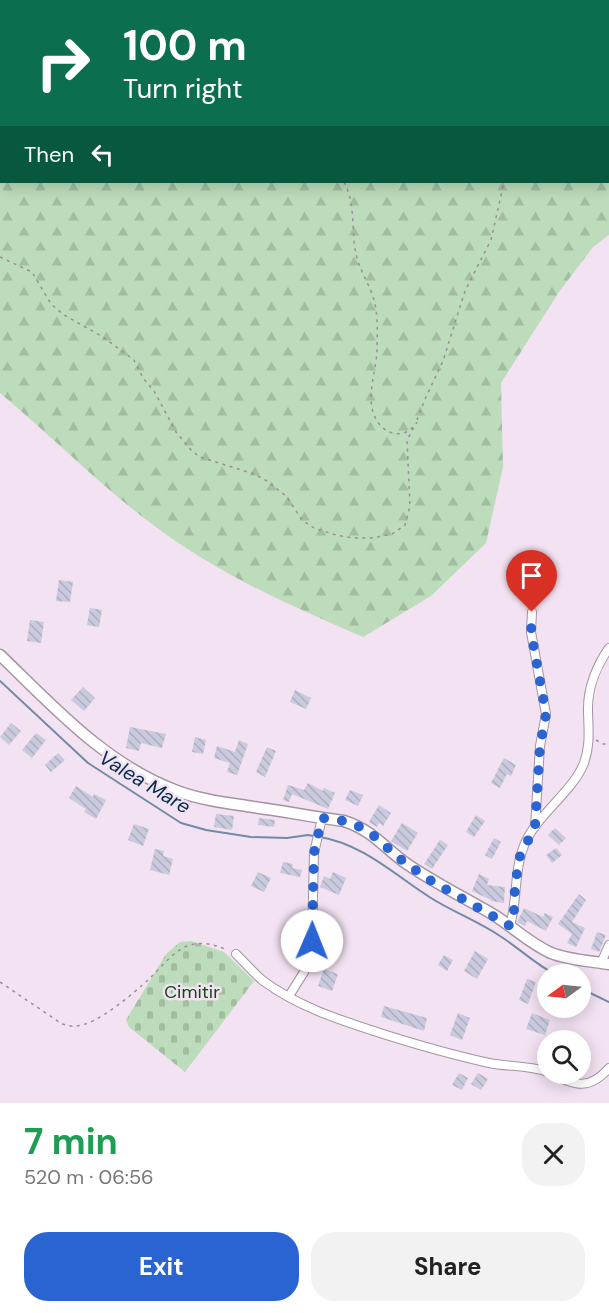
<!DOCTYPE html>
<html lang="en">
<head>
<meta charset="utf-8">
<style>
  :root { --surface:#fff; --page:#f2f2f2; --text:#222; --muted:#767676; --accent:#2a64d2 }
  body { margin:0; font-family:"DM Sans",sans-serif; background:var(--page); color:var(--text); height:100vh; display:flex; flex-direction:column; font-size:22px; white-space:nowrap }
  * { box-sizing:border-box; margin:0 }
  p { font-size:20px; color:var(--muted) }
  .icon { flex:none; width:33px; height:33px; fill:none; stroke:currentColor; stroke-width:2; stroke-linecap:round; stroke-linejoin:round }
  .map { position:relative; height:1103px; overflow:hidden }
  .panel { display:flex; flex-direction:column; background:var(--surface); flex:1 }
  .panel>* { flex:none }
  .guide { position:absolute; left:0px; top:0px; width:609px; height:183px; box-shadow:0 3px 15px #0003; background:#0b6e4f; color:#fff; overflow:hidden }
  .needle { width:39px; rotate:255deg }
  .tools { position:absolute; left:537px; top:964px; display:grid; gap:12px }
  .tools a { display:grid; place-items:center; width:54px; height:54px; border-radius:50%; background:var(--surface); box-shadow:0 3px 15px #0003; font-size:30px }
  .pin { position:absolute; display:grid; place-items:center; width:51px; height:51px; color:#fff; margin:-62px -26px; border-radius:50% 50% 50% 0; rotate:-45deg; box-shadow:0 0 6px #0007 }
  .pin .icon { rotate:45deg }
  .me { position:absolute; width:66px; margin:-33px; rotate:1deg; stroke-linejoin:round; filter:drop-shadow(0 0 4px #0008) }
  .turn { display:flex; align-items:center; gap:21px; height:126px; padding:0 24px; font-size:27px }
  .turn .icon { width:78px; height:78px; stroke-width:2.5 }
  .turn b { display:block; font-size:42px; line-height:51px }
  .then { display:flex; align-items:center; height:57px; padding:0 24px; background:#0003; gap:12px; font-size:22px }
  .round { display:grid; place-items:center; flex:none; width:63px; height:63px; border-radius:24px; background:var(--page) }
  .head { display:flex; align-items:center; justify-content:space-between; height:102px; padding:0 24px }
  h1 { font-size:36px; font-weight:700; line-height:45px; color:#1e9e55 }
  .action { display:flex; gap:12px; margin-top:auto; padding:12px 24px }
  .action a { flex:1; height:69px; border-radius:24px; background:var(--accent); color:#fff; font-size:24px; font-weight:700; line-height:69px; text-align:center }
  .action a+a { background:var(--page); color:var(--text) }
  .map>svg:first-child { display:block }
</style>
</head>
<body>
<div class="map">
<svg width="609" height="1103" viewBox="0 0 609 1103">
  <defs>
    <pattern id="forest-firs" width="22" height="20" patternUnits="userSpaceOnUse" patternTransform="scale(1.5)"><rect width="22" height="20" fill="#bddcbb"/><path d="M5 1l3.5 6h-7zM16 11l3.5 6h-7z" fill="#a3bda1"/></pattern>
    <pattern id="cemetery-stones" width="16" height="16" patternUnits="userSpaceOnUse" patternTransform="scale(1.5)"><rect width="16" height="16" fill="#bddcbb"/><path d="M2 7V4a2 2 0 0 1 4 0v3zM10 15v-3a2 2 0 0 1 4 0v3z" fill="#a3bda1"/></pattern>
    <pattern id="building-back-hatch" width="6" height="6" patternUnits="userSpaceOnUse" patternTransform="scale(1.5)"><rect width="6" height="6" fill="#c9cadd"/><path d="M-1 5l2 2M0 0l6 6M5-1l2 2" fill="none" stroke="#adaebe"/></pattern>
  </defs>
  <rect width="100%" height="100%" fill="#f3e2f2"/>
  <!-- forest -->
  <path fill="url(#forest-firs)" fill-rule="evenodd" d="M 0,0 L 609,0 L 609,235 L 593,247 L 559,292 L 501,383 L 503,467 L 486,543 L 431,596 L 363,637 C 301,610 238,583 183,546 C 116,502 61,444 0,393 ZM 2,2 L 608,2 L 608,182 L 2,182 Z"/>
  <!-- cemetery -->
  <path fill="url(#cemetery-stones)" d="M 191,941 L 224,952 L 254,981 L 185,1072 L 129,1027 L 126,1020 L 166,954 L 180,942 Z"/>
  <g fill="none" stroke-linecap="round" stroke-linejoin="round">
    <!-- stream -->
    <g stroke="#728aa6" stroke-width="2">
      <path d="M 0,681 L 88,763 L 181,823 L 206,830 L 251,837 L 287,838 L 308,835 L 314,836"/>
      <path d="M 320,837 C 363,844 396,876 431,898 C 453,912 478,921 500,936 C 519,948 535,964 556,975"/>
      <path d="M 580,988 L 609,1002"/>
    </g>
  </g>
  <!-- building -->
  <g fill="url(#building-back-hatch)">
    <path d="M 59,580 L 73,582 L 70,602 L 56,601 Z"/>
    <path d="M 90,608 L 102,610 L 99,627 L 87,625 Z"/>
    <path d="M 30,620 L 44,622 L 41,643 L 27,641 Z"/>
    <path d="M 83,687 L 95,698 L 84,711 L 71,700 Z"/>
    <path d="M 295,690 L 311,698 L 306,709 L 290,702 Z"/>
    <path d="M 11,723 L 21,731 L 9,745 L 0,737 Z"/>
    <path d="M 130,727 L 166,734 L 162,748 L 141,743 L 139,751 L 126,748 Z"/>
    <path d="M 36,733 L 46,740 L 32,758 L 22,750 Z"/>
    <path d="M 195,737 L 206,740 L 203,754 L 192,752 Z"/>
    <path d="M 239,740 L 248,744 L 237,775 L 227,772 L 230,763 L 214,758 L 217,746 L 235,752 Z"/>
    <path d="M 267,747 L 276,751 L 265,777 L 256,772 Z"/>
    <path d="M 58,753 L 65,760 L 51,772 L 45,765 Z"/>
    <path d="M 504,758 L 516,765 L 511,776 L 507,774 L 500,788 L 491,783 Z"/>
    <path d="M 308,783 L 323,791 L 324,788 L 335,793 L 328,809 L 292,794 L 289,802 L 283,800 L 288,785 L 304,790 Z"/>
    <path d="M 76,786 L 93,797 L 94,794 L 106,800 L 96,819 L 84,812 L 86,809 L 69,798 Z"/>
    <path d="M 350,790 L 363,795 L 358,806 L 345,800 Z"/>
    <path d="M 379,805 L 391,813 L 383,826 L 379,823 L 377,827 L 369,822 Z"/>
    <path d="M 216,814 L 234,816 L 232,830 L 214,827 Z"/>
    <path d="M 476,815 L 485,821 L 474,837 L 466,832 Z"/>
    <path d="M 259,818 L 275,820 L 274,827 L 258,825 Z"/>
    <path d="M 402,823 L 418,833 L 407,851 L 391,841 Z"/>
    <path d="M 134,824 L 149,829 L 143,846 L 128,840 Z"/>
    <path d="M 555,828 L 566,838 L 559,845 L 548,835 Z"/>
    <path d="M 494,838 L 501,842 L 492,859 L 485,855 Z"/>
    <path d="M 440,840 L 448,845 L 432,869 L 424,864 Z"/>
    <path d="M 556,848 L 562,855 L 552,863 L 546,855 Z"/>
    <path d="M 155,849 L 164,851 L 163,856 L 173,859 L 169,875 L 150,870 Z"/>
    <path d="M 283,862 L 293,864 L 292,868 L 302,870 L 300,877 L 280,873 Z"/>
    <path d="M 258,872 L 271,878 L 264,892 L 251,886 Z"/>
    <path d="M 333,872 L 346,878 L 339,895 L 320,887 L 324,876 L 330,879 Z"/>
    <path d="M 479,874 L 489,879 L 487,885 L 505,887 L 504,903 L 491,901 L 491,900 L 472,891 Z"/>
    <path d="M 579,894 L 586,900 L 572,922 L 585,928 L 576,947 L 567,943 L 572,934 L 558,924 Z"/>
    <path d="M 524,908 L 543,917 L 545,913 L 553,917 L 546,931 L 527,921 L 525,926 L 517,922 Z"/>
    <path d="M 291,917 L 302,922 L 294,941 L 283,935 Z"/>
    <path d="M 597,932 L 606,935 L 599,952 L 591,949 Z"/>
    <path d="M 475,951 L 488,959 L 477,979 L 464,971 Z"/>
    <path d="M 444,955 L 453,960 L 447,971 L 438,965 Z"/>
    <path d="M 324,969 L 338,974 L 332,991 L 318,986 Z"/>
    <path d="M 527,979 L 536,982 L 528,1004 L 519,1000 Z"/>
    <path d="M 384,1006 L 427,1018 L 424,1031 L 381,1017 Z"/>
    <path d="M 458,1013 L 470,1018 L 462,1040 L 450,1035 Z"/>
    <path d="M 532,1013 L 550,1020 L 545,1035 L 526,1029 Z"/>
    <path d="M 459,1073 L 468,1078 L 462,1090 L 452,1085 Z"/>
    <path d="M 478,1073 L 488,1079 L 481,1090 L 471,1084 Z"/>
  </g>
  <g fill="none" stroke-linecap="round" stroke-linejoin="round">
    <defs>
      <g id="minor">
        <path d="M 532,612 L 531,632 L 546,714 L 540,746 L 535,827"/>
        <path d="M 510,926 C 519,895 512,861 531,832 C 545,810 575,787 584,763 C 591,744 588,727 588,708 C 588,687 597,665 609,648"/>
        <path d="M 236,954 C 244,962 253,972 262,980 C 298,1007 340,1020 383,1034 C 418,1045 453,1055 489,1063 C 509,1067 529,1065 548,1072"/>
        <path d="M 601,963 L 609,945"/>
        <path d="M 289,996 L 304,972 L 312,941 L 314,853 L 322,818"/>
        <path d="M 552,1074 C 575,1085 589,1091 609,1068"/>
      </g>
      <path id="tertiary" d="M 0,655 C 54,707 105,764 177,791 C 201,800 228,803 253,807 C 283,811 313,817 344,821 C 374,831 383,847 407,864 C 435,883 465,898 494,915 C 513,927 529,943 551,953 C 569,960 590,961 609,964"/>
    </defs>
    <!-- minor casing -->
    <use href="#minor" stroke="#a494a3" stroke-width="10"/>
    <!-- tertiary casing -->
    <use href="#tertiary" stroke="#a494a3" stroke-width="13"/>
    <!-- path -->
    <g stroke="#9a8e99" stroke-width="1.5" stroke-dasharray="3 4.5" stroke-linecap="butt">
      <path d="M 196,0 L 197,2"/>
      <path d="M 487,0 L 488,2"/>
      <path d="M 0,75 L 2,80"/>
      <path d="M 0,106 L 2,104"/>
      <path d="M 344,182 C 357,206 350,233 357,258 C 362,276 374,291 376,310 C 378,323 377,338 377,351 C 376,372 365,400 376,419 C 383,433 401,440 413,427"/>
      <path d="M 0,257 L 32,272 L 51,304 L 64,315 L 103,337 L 134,360 L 143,378 L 154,391 L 176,432 L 192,451 L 200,457 L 254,474 L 267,481 L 286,496 L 302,520 L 314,528 L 336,535 L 354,538 L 373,538 L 392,534 L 405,525 L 410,506 L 407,440 L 417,422"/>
      <path d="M 417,420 L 425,399 L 443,361 L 465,291 L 491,240 L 504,182"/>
      <path d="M 596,740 L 603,744 L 609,744"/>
      <path d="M 0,982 L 62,1024 C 67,1025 72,1027 76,1026 C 97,1025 134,993 149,979 C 161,968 171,953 187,946 C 200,941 214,944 227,950"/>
    </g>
    <!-- minor -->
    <use href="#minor" stroke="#fff" stroke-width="8"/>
    <!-- tertiary -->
    <use href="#tertiary" stroke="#fff" stroke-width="10"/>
  </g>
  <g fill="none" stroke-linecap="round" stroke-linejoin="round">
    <!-- route -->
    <path stroke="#2a64d2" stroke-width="10" stroke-dasharray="0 18" d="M 312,941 L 314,853 L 322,818 L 344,821 L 360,827 L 374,836 L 404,862 L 433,882 L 510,926 L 514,911 L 515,885 L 520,856 L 535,827 L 540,746 L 546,714 L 531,632 L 532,612"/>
  </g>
  <g text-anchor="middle" stroke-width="5" stroke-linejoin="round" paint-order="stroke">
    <!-- park labels -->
    <g font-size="18" fill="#0e4512" stroke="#f3e2f2">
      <text x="192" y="998">Cimitir</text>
    </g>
    <!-- water labels -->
    <g font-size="20" font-style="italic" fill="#042d51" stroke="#f3e2f2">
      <text transform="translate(145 782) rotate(31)" y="7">Valea Mare</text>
    </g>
  </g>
</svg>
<div class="tools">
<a><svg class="needle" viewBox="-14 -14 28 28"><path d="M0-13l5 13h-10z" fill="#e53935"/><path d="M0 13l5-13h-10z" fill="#767676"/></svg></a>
<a><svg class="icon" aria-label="search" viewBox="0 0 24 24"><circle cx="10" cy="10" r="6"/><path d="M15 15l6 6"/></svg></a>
</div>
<div class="pin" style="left:532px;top:612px;background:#d93025"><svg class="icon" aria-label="arrive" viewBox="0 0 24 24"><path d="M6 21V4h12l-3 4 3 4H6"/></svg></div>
<svg class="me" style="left:312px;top:941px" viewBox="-20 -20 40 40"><circle r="19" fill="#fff"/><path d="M0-13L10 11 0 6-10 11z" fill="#2a64d2"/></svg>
<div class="guide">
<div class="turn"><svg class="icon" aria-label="right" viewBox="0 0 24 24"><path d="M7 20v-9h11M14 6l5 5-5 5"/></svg><div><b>100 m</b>Turn right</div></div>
<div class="then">Then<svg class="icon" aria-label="left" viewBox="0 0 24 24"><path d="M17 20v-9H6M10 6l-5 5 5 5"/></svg></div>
</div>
</div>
<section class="panel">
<div class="head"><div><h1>7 min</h1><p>520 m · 06:56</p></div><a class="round"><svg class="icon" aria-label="close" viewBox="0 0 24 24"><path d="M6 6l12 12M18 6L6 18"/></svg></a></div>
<div class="action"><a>Exit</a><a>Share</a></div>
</section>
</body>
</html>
